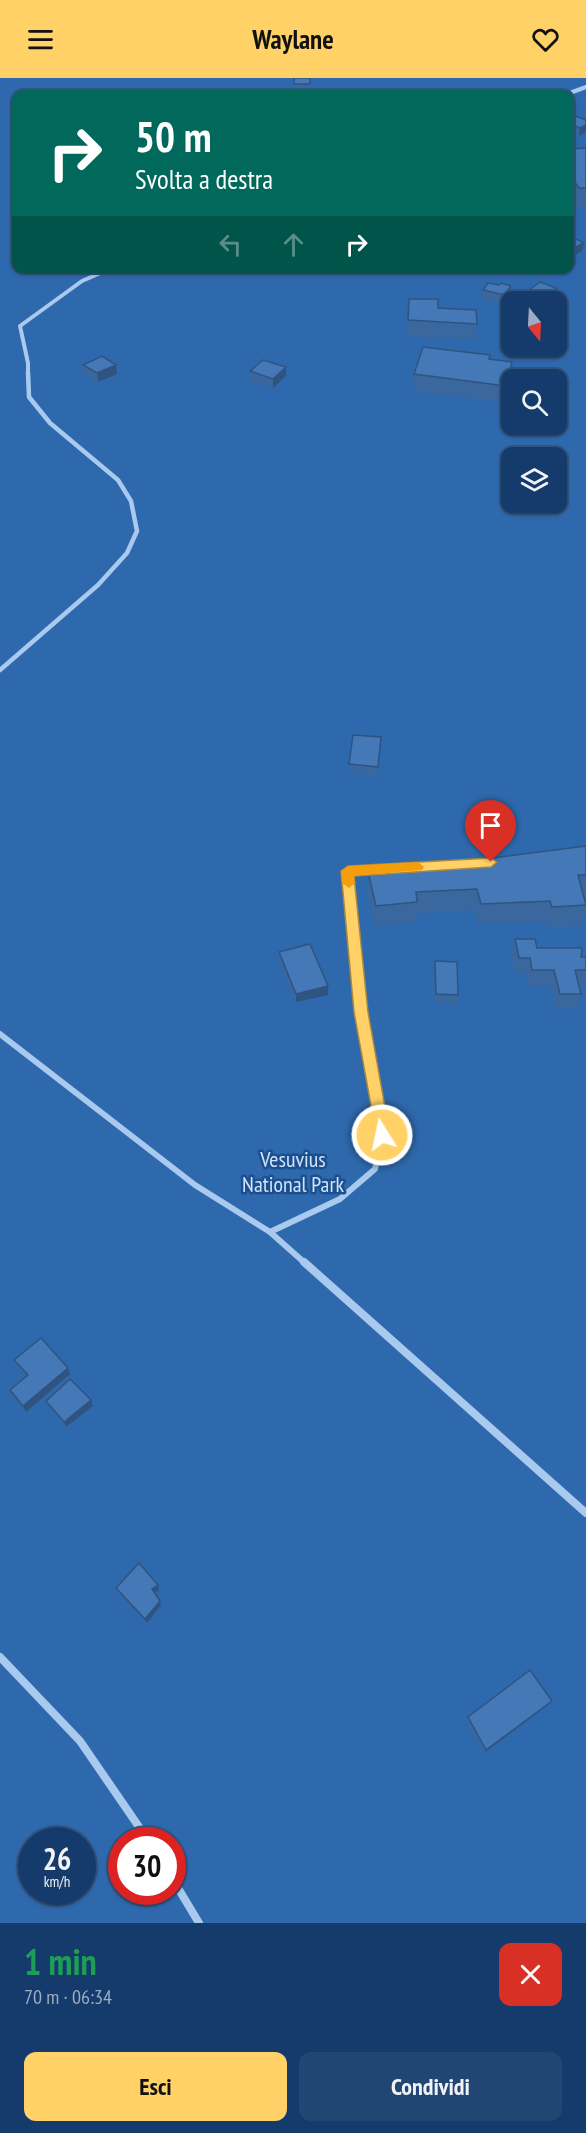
<!DOCTYPE html>
<html lang="it">
<head>
<meta charset="utf-8">
<style>
  :root { --surface:#143b6b; --page:#214673; --text:#f1f3f6; --muted:#9dadc1; --line:#33557e; --accent:#ffd166 }
  body { margin:0; font-family:"PT Sans Narrow",sans-serif; background:var(--page); color:var(--text); height:100vh; display:flex; flex-direction:column; font-size:22px; white-space:nowrap }
  * { box-sizing:border-box; margin:0 }
  p { font-size:20px; color:var(--muted) }
  .icon { flex:none; width:33px; height:33px; fill:none; stroke:currentColor; stroke-width:2; stroke-linecap:round; stroke-linejoin:round }
  .map { position:relative; height:1845px; overflow:hidden }
  .details { display:flex; flex-direction:column; background:var(--surface); flex:1 }
  .details>* { flex:none }
  .guide { position:absolute; left:12px; top:12px; width:562px; height:183px; border-radius:12px; box-shadow:0 2px 4px #0004,0 0 0 2px var(--line); background:#00695c; color:#fff; overflow:hidden }
  .needle { width:39px; rotate:162deg }
  .buttons { position:absolute; left:501px; top:213px; display:grid; gap:12px }
  .buttons a { display:grid; place-items:center; width:66px; height:66px; border-radius:12px; background:var(--surface); box-shadow:0 2px 4px #0004,0 0 0 2px var(--line); font-size:30px }
  .speed { position:absolute; left:18px; top:1749px; display:flex; gap:12px; font-size:30px; font-weight:700; text-align:center }
  .speed>* { display:grid; place-content:center; width:78px; height:78px; border-radius:50%; background:var(--surface); box-shadow:0 2px 4px #0004,0 0 0 2px var(--line); line-height:1 }
  .speed small { font-size:15px; font-weight:400 }
  .speed .limit { border:9px solid #d22; background:#fff; color:#111 }
  .pin { position:absolute; display:grid; place-items:center; width:51px; height:51px; color:#fff; margin:-62px -26px; border-radius:50% 50% 50% 0; rotate:-45deg; box-shadow:0 0 6px #0007 }
  .pin .icon { rotate:45deg }
  .me { position:absolute; width:66px; margin:-33px; rotate:350deg; stroke-linejoin:round; filter:drop-shadow(0 0 4px #0008) }
  .turn { display:flex; align-items:center; gap:21px; height:126px; padding:0 24px; font-size:27px }
  .turn .icon { width:78px; height:78px; stroke-width:2.5 }
  .turn b { display:block; font-size:42px; line-height:51px }
  .lanes { display:flex; align-items:center; height:57px; padding:0 24px; background:#0003; justify-content:center; gap:30px; direction:ltr }
  .lanes .off { opacity:.35 }
  .round { display:grid; place-items:center; flex:none; width:63px; height:63px; border-radius:12px; background:var(--page) }
  .headline { display:flex; align-items:center; justify-content:space-between; height:102px; padding:0 24px }
  h1 { font-size:36px; font-weight:800; line-height:45px; color:#1e9e55 }
  .action { display:flex; gap:12px; margin-top:auto; padding:12px 24px }
  .action a { flex:1; height:69px; border-radius:12px; background:var(--accent); color:#111; font-size:24px; font-weight:800; line-height:69px; text-align:center }
  .action a+a { background:var(--page); color:var(--text) }
  header { display:flex; justify-content:space-between; align-items:center; height:78px; padding:0 24px; background:var(--accent); color:#111; font-size:27px; font-weight:800 }
  .map>svg:first-child { display:block }
</style>
</head>
<body>
<header><svg class="icon" aria-label="menu" viewBox="0 0 24 24"><path d="M4 6h16M4 12h16M4 18h16"/></svg>Waylane<svg class="icon" aria-label="heart" viewBox="0 0 24 24"><path d="M12 20l-8-8c-3-5 5-10 8-4 3-6 11-1 8 4z"/></svg></header>
<div class="map">
<svg width="586" height="1845" viewBox="0 0 586 1845">
  <rect width="100%" height="100%" fill="#1b4f8f"/>
  <!-- green -->
  <path fill="#2e69ad" fill-rule="evenodd" d="M 0,0 L 586,0 L 586,1845 L 0,1845 ZM 16,16 L 570,16 L 570,190 L 16,190 ZM 512,224 L 556,224 L 556,268 L 512,268 ZM 512,302 L 556,302 L 556,346 L 512,346 ZM 512,380 L 556,380 L 556,424 L 512,424 ZM 32,1762 L 82,1762 L 82,1814 L 32,1814 ZM 122,1762 L 172,1762 L 172,1814 L 122,1814 Z"/>
  <g fill="none" stroke-linecap="round" stroke-linejoin="round">
    <!-- minor-far3 -->
    <g stroke="#a9c9ee" stroke-width="4">
      <path d="M 567,16 L 586,9"/>
      <path d="M 28,295 L 28,285 L 20,248 L 82,203 L 112,190"/>
    </g>
    <!-- minor-far2 -->
    <path stroke="#a9c9ee" stroke-width="4.5" d="M 0,592 L 98,507 L 127,475 L 137,453 L 131,423 L 118,402 L 50,345 L 29,319 L 28,294"/>
    <!-- minor-far1 -->
    <g stroke="#a9c9ee" stroke-width="6">
      <path d="M 0,956 L 195,1107 L 270,1154 L 306,1186"/>
      <path d="M 270,1154 L 340,1121 L 375,1091 L 382,1057 L 361,934 L 348,793 L 379,791"/>
    </g>
    <!-- minor -->
    <g stroke="#a9c9ee" stroke-width="8">
      <path d="M 304,1184 L 586,1435"/>
      <path d="M 0,1579 L 80,1663 L 148,1762"/>
      <path d="M 172,1800 L 199,1845"/>
    </g>
  </g>
  <!-- wall -->
  <g fill="#3a679d">
    <rect x="294" y="0" width="16" height="14"/>
    <path d="M 570,36 L 586,42 L 586,54 L 579,58 L 570,55 Z"/>
    <path d="M 586,70 L 586,129 L 575,130 L 571,123 L 570,123 L 570,71 Z"/>
    <path d="M 499,207 L 511,208 L 510,217 L 503,226 L 482,221 L 483,212 Z"/>
    <path d="M 556,210 L 554,219 L 548,224 L 534,224 L 527,221 L 529,212 Z"/>
    <path d="M 409,221 L 438,230 L 477,246 L 475,262 L 407,258 Z"/>
    <path d="M 531,268 L 554,268 L 552,280 L 530,277 Z"/>
    <path d="M 490,281 L 512,284 L 510,300 L 504,324 L 413,313 L 414,296 Z"/>
    <path d="M 83,287 L 116,287 L 117,296 L 98,304 L 84,296 Z"/>
    <path d="M 250,293 L 286,298 L 273,310 L 250,302 Z"/>
    <path d="M 381,659 L 377,698 L 349,695 L 349,686 Z"/>
    <path d="M 586,768 L 586,816 L 584,817 L 586,829 L 581,848 L 548,849 L 546,843 L 478,846 L 474,832 L 416,835 L 415,844 L 375,848 L 367,818 L 369,798 Z"/>
    <path d="M 515,861 L 537,870 L 586,879 L 586,907 L 579,907 L 581,916 L 577,930 L 556,931 L 550,907 L 528,907 L 527,895 L 515,895 L 511,876 Z"/>
    <path d="M 279,874 L 328,917 L 296,924 L 279,882 Z"/>
    <path d="M 435,883 L 458,917 L 457,926 L 435,925 L 434,891 Z"/>
    <path d="M 14,1282 L 68,1290 L 70,1296 L 26,1334 L 12,1318 L 10,1312 L 26,1299 L 17,1288 Z"/>
    <path d="M 91,1322 L 93,1328 L 66,1349 L 49,1329 L 46,1323 Z"/>
    <path d="M 116,1510 L 159,1512 L 154,1515 L 160,1523 L 161,1527 L 147,1545 L 118,1514 Z"/>
    <path d="M 552,1623 L 549,1626 L 484,1675 L 466,1642 L 468,1639 Z"/>
  </g>
  <!-- shaded-wall -->
  <g fill="#305480">
    <path d="M 586,47 L 586,54 L 579,58 L 580,50 Z"/>
    <path d="M 584,165 L 582,173 L 570,180 L 570,172 Z"/>
    <path d="M 511,208 L 510,217 L 503,226 L 504,217 Z"/>
    <path d="M 556,210 L 554,219 L 548,224 L 543,224 L 544,218 Z"/>
    <path d="M 512,284 L 510,300 L 504,324 L 506,308 Z"/>
    <path d="M 116,287 L 117,296 L 98,304 L 97,295 Z"/>
    <path d="M 286,289 L 286,298 L 273,310 L 273,301 Z"/>
    <path d="M 328,908 L 328,917 L 296,924 L 296,916 Z"/>
    <path d="M 68,1290 L 70,1296 L 26,1334 L 23,1328 Z"/>
    <path d="M 91,1322 L 93,1328 L 66,1349 L 64,1344 Z"/>
    <path d="M 158,1507 L 159,1512 L 153,1516 L 152,1511 Z"/>
    <path d="M 160,1523 L 161,1527 L 147,1545 L 145,1541 Z"/>
    <path d="M 552,1623 L 549,1626 L 484,1675 L 486,1672 Z"/>
  </g>
  <!-- building -->
  <g fill="#4478b7" stroke="#305480" stroke-width="1.5">
    <rect x="294" y="0" width="16" height="6"/>
    <path d="M 570,36 L 586,42 L 586,47 L 580,50 L 570,46 Z"/>
    <path d="M 586,70 L 586,110 L 579,110 L 574,103 L 570,103 L 570,71 Z"/>
    <path d="M 576,161 L 584,165 L 570,172 L 570,164 Z"/>
    <path d="M 540,204 L 556,210 L 544,218 L 529,212 Z"/>
    <path d="M 488,205 L 499,207 L 501,205 L 511,208 L 504,217 L 483,212 Z"/>
    <path d="M 409,221 L 438,221 L 438,230 L 476,232 L 477,246 L 408,242 Z"/>
    <path d="M 532,268 L 554,268 L 553,271 Z"/>
    <path d="M 423,269 L 490,277 L 489,281 L 512,284 L 506,308 L 414,296 Z"/>
    <path d="M 102,278 L 116,287 L 97,295 L 83,287 Z"/>
    <path d="M 263,282 L 286,289 L 273,301 L 250,293 Z"/>
    <path d="M 353,657 L 381,659 L 378,689 L 349,686 Z"/>
    <path d="M 586,768 L 586,797 L 578,797 L 586,827 L 552,829 L 550,823 L 481,826 L 477,811 L 416,814 L 417,824 L 376,828 L 369,798 L 372,790 L 478,782 Z"/>
    <path d="M 515,861 L 535,861 L 537,870 L 582,870 L 581,879 L 586,879 L 586,892 L 575,892 L 581,916 L 560,916 L 554,892 L 532,892 L 530,880 L 519,880 Z"/>
    <path d="M 310,866 L 328,908 L 296,916 L 279,874 Z"/>
    <path d="M 435,883 L 457,884 L 458,917 L 436,916 Z"/>
    <path d="M 41,1260 L 68,1290 L 23,1328 L 10,1312 L 28,1297 L 14,1282 Z"/>
    <path d="M 70,1301 L 91,1322 L 64,1344 L 46,1323 Z"/>
    <path d="M 139,1485 L 158,1507 L 152,1511 L 160,1523 L 145,1541 L 116,1510 Z"/>
    <path d="M 530,1592 L 552,1623 L 486,1672 L 468,1639 Z"/>
  </g>
  <!-- route -->
  <path fill="#ffd166" stroke="#a68842" stroke-width="1.5" d="M 491,780 L 497,784 L 491,789 L 354,798 L 368,934 L 390,1057 L 388,1061 L 382,1063 L 377,1061 L 354,934 L 341,793 L 348,788 Z"/>
  <!-- slow -->
  <path fill="#f59e0b" d="M 418,784 L 424,789 L 422,792 L 354,798 L 355,805 L 349,810 L 342,805 L 341,793 L 348,788 Z"/>
  <g text-anchor="middle" stroke-width="5" stroke-linejoin="round" paint-order="stroke">
    <!-- park labels -->
    <g font-size="22" fill="#cfe3fa" stroke="#1b4f8f">
      <text x="293" y="1089">Vesuvius<tspan x="293" dy="25">National Park</tspan></text>
    </g>
  </g>
</svg>
<div class="buttons">
<a><svg class="needle" viewBox="-14 -14 28 28"><path d="M0-13l5 13h-10z" fill="#e53935"/><path d="M0 13l5-13h-10z" fill="#9dadc1"/></svg></a>
<a><svg class="icon" aria-label="search" viewBox="0 0 24 24"><circle cx="10" cy="10" r="6"/><path d="M15 15l6 6"/></svg></a>
<a><svg class="icon" aria-label="layers" viewBox="0 0 24 24"><path d="M12 4l9 5-9 5-9-5zM3 14l9 5 9-5"/></svg></a>
</div>
<div class="speed"><div>26<small>km/h</small></div><div class="limit">30</div></div>
<div class="pin" style="left:491px;top:784px;background:#d93025"><svg class="icon" aria-label="arrive" viewBox="0 0 24 24"><path d="M6 21V4h12l-3 4 3 4H6"/></svg></div>
<svg class="me" style="left:382px;top:1057px" viewBox="-20 -20 40 40"><circle r="17" fill="#ffd166" stroke="#fff" stroke-width="3"/><path d="M0-11L8 9 0 5-8 9z" fill="#fff"/></svg>
<div class="guide">
<div class="turn"><svg class="icon" aria-label="right" viewBox="0 0 24 24"><path d="M7 20v-9h11M14 6l5 5-5 5"/></svg><div><b>50 m</b>Svolta a destra</div></div>
<div class="lanes"><svg class="icon off" aria-label="left" viewBox="0 0 24 24"><path d="M17 20v-9H6M10 6l-5 5 5 5"/></svg><svg class="icon off" aria-label="ahead" viewBox="0 0 24 24"><path d="M12 20V5M6 11l6-6 6 6"/></svg><svg class="icon" aria-label="right" viewBox="0 0 24 24"><path d="M7 20v-9h11M14 6l5 5-5 5"/></svg></div>
</div>
</div>
<section class="details">
<div class="headline"><div><h1>1 min</h1><p>70 m · 06:34</p></div><a class="round" style="background:#d93025;color:#fff"><svg class="icon" aria-label="close" viewBox="0 0 24 24"><path d="M6 6l12 12M18 6L6 18"/></svg></a></div>
<div class="action"><a>Esci</a><a>Condividi</a></div>
</section>
</body>
</html>
